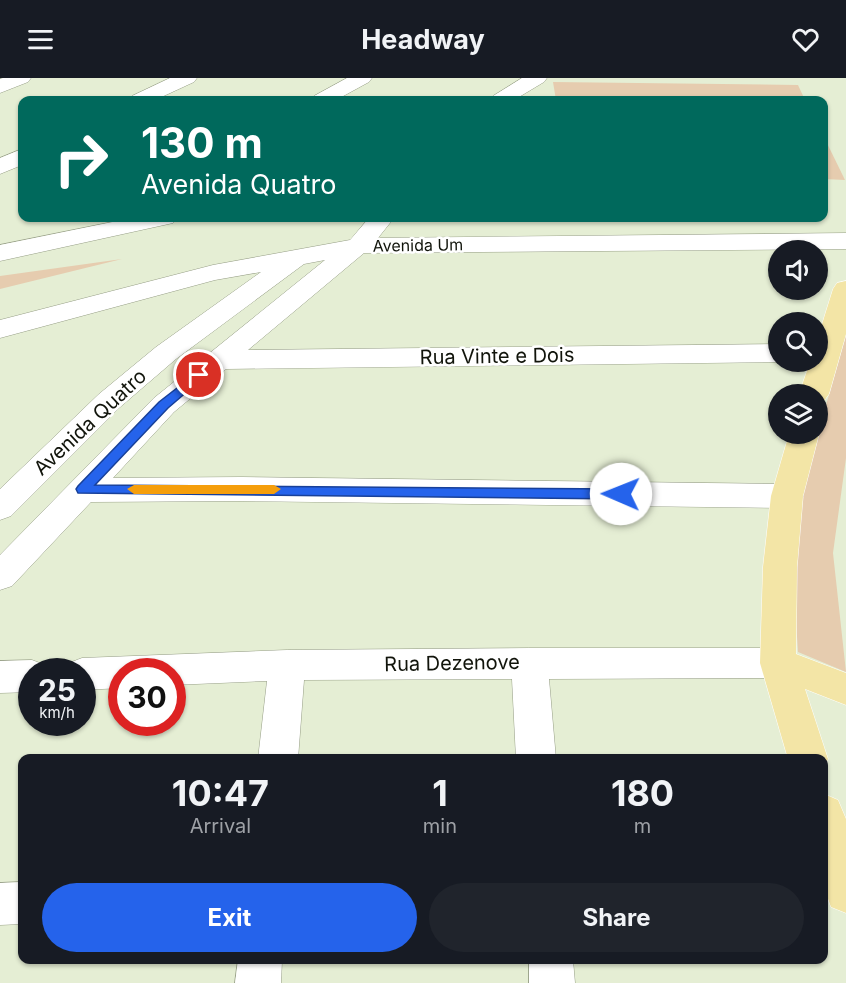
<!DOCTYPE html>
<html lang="en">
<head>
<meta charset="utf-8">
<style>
  :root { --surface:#171b24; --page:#20242c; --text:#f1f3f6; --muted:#9ea1a6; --accent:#2563eb }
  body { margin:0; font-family:Inter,sans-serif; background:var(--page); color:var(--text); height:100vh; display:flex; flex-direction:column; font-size:22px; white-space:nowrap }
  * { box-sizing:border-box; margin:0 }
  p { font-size:20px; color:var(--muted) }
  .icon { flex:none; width:33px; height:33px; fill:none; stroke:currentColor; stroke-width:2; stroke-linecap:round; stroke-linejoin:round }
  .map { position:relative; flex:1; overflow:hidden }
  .sheet { position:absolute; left:18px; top:676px; width:810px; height:210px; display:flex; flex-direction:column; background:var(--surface); border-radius:12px; box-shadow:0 2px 4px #0004 }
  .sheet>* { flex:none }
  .top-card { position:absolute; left:18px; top:18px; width:810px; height:126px; border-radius:12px; box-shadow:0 2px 4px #0004; background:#00695c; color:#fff; overflow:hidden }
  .buttons { position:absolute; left:768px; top:162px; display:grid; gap:12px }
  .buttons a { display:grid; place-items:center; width:60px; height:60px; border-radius:50%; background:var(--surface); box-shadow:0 2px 4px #0004; font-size:30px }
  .speed { position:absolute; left:18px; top:580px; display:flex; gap:12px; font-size:30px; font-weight:700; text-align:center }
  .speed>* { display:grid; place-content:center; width:78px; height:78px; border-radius:50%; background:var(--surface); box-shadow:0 2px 4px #0004; line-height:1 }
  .speed small { font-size:15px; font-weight:400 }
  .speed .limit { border:9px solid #d22; background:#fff; color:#111 }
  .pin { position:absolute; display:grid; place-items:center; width:51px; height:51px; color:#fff; margin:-26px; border:3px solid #fff; border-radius:50%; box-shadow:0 2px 6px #0007 }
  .me { position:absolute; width:66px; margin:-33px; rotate:271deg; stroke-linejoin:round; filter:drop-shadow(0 0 4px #0008) }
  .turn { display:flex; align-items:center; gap:21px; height:126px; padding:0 24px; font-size:27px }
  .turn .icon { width:78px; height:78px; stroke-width:2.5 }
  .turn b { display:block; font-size:42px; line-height:51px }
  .eta { display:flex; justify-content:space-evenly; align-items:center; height:102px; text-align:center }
  .eta b { font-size:36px; font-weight:700; line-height:42px }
  .action { display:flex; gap:12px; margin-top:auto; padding:12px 24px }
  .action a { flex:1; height:69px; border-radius:36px; background:var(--accent); color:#fff; font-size:24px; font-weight:700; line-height:69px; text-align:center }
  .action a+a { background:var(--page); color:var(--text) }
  header { display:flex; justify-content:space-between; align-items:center; height:78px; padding:0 24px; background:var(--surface); font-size:27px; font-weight:700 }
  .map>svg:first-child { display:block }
</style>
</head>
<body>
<header><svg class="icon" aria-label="menu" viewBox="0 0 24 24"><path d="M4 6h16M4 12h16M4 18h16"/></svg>Headway<svg class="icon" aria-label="heart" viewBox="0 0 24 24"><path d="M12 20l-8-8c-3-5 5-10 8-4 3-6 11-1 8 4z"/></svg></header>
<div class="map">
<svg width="846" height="905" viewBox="0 0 846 905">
  <rect width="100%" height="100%" fill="#e5eed4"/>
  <!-- green -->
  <g fill="#e6ccaf">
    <path d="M 553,4 L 798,7 L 805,22 L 556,22 Z"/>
    <path d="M 824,59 L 845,102 L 824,101 Z"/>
    <path d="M 122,181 L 0,211 L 0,198 Z"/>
    <path d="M 846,257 L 846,380 L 833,475 L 846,594 L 798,574 L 791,466 L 805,401 Z"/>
  </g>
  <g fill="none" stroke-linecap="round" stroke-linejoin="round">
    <defs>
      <g id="minor">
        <path d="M 3,0 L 31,0 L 28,4 L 0,15 L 0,1 Z"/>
        <path d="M 170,0 L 197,0 L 194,4 L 155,22 L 128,22 L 132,18 Z"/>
        <path d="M 347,0 L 372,0 L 369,4 L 336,22 L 310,22 L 314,18 Z"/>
        <path d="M 522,0 L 547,0 L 544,4 L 514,22 L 489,22 L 493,18 Z"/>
        <path d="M 22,71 L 22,87 L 0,96 L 0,80 Z"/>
        <path d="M 132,140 L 176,140 L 173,145 L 164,147 L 0,183 L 0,167 Z"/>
        <path d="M 369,140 L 394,140 L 378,160 L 846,155 L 846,171 L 364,175 L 248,272 L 778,266 L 780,284 L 226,291 L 174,334 L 113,400 L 242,399 L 787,406 L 798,410 L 803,418 L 798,426 L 787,430 L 242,423 L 91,424 L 12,508 L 0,512 L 0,477 L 154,320 L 325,182 L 304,186 L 176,281 L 119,330 L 11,438 L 0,442 L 0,411 L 99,316 L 156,269 L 261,194 L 215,202 L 0,260 L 0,242 L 213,187 L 350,162 Z"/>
        <path d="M 529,570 L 778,570 L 791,574 L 796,585 L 791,596 L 778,600 L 549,601 L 556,681 L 516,681 L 512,601 L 304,602 L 298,681 L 258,681 L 267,603 L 172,607 L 172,594 L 122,594 L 122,610 L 82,612 L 82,594 L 65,594 L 69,585 L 82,580 L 287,572 Z"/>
        <path d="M 32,582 L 45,587 L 49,594 L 32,594 L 32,614 L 0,615 L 0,583 Z"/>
        <path d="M 22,804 L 22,846 L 0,847 L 0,805 Z"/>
        <path d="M 238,882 L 282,882 L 281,905 L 235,905 Z"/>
        <path d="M 529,882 L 573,882 L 575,905 L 529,905 Z"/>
      </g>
      <g id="major">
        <path d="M 846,203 L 846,256 L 829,316 L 824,323 L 818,325 L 818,316 L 799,316 L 810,284 L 818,284 L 818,259 L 833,211 L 837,205 Z"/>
        <path d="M 818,353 L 819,356 L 803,418 L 797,489 L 796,576 L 846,595 L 846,627 L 805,611 L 828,681 L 824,690 L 824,681 L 788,681 L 760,585 L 763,489 L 771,418 L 789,356 L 818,356 Z"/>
        <path d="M 824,716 L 838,722 L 846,741 L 846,835 L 831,829 L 824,810 Z"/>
      </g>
    </defs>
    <!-- minor casing -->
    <use href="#minor" stroke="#969e86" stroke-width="1"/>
    <!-- major casing -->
    <use href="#major" stroke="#fff" stroke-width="1"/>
    <!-- minor -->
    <use href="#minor" fill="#fff" fill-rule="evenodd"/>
    <!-- major -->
    <use href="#major" fill="#f3e5a6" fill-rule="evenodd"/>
  </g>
  <!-- route -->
  <path fill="#2563eb" stroke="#184099" stroke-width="1.5" d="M 199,293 L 205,297 L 203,300 L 168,330 L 95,407 L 621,411 L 628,416 L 621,421 L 78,415 L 76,411 L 78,408 L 159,324 Z"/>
  <!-- slow -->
  <path fill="#f59e0b" d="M 134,407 L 274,407 L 281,411 L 274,416 L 134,416 L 127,411 Z"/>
  <g text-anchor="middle" stroke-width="5" stroke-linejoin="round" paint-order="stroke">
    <!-- far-street labels -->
    <g font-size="16" fill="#11140b" stroke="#fff">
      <text transform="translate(418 167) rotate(-1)" y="6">Avenida Um</text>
    </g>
    <!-- street labels -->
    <g font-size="20" fill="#11140b" stroke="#fff">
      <text transform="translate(497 278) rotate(-1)" y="7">Rua Vinte e Dois</text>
      <text transform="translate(90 344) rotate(-43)" y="7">Avenida Quatro</text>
      <text transform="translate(452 585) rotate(-1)" y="7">Rua Dezenove</text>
    </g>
  </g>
</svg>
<div class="buttons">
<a><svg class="icon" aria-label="sound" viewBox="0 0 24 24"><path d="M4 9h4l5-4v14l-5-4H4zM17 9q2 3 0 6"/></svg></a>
<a><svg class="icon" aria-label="search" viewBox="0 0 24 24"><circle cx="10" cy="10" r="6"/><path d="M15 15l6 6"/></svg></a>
<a><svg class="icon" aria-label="layers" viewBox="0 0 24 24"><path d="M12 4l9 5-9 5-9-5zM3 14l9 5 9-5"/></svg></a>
</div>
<div class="speed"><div>25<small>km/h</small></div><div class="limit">30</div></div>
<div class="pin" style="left:199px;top:297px;background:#d93025"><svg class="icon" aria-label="arrive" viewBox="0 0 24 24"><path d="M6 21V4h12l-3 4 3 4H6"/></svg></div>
<svg class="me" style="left:621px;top:416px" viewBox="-20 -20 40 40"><circle r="19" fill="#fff"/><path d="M0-13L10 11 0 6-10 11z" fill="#2563eb"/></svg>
<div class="top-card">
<div class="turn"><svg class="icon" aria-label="right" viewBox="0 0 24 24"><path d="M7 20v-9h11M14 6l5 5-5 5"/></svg><div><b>130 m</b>Avenida Quatro</div></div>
</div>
<section class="sheet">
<div class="eta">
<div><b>10:47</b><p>Arrival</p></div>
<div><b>1</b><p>min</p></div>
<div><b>180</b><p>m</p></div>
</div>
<div class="action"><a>Exit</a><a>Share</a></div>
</section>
</div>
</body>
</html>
